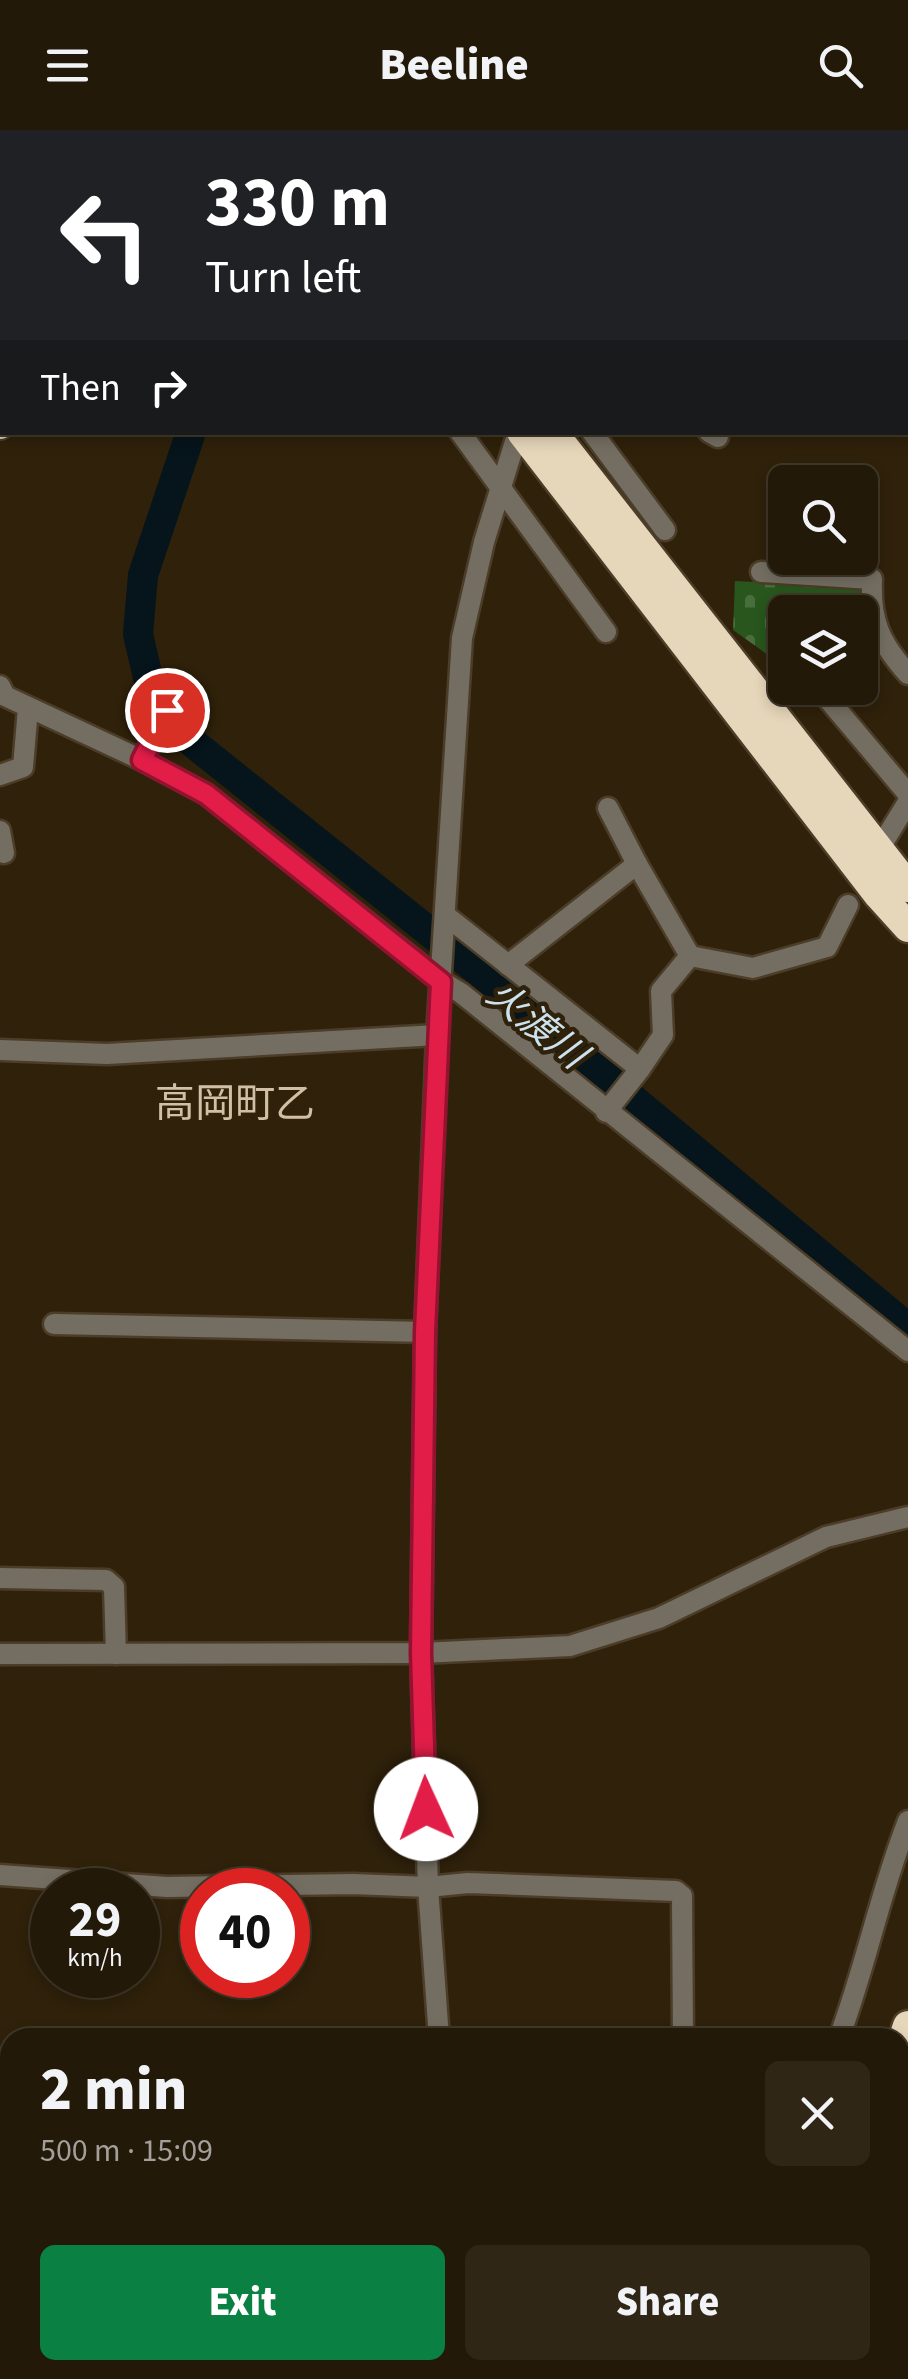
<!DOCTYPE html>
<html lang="en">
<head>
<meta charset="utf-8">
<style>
  :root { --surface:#231908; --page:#2f2616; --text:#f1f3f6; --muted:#a3a09c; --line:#403829; --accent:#0b8043 }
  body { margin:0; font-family:"Source Sans 3","Noto Sans JP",sans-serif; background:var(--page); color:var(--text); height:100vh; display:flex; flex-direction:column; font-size:38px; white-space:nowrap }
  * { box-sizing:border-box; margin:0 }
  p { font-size:32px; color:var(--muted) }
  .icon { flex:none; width:55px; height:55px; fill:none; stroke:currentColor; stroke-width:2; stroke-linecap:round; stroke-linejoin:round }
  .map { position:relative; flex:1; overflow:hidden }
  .sheet { position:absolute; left:0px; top:1898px; width:910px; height:352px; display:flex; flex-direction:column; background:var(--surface); border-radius:30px 30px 0 0; box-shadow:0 5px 15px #0003,0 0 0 2px var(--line) }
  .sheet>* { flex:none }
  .guide { position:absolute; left:0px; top:0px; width:910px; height:305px; box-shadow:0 5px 15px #0003,0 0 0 2px var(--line); background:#202124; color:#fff; overflow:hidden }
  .buttons { position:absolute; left:768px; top:335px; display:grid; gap:20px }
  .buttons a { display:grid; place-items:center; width:110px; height:110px; border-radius:15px; background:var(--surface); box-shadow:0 5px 15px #0003,0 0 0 2px var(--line); font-size:50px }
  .speed { position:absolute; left:30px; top:1738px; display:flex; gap:20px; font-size:50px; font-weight:700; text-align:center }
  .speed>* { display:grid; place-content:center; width:130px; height:130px; border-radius:50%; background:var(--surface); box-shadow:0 5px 15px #0003,0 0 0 2px var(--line); line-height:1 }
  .speed small { font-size:25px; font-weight:400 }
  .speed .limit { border:15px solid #d22; background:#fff; color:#111 }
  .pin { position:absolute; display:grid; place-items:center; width:85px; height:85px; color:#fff; margin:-42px; border:5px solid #fff; border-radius:50%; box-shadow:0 2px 10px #0007 }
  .me { position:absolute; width:110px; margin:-55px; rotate:358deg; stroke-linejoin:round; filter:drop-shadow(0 0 8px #0008) }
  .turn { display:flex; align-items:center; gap:35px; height:210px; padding:0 40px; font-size:45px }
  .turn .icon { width:130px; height:130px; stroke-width:2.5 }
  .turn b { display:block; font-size:70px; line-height:85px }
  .then { display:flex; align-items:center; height:95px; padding:0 40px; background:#0003; gap:20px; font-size:38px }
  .round { display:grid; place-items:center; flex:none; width:105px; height:105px; border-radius:15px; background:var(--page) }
  .summary { display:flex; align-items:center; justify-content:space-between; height:170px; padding:0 40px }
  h1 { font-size:60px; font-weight:800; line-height:75px }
  .action { display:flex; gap:20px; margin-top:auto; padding:20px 40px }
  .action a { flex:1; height:115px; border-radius:15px; background:var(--accent); color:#fff; font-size:40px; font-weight:800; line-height:115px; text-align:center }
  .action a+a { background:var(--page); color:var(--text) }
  header { display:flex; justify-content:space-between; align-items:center; height:130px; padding:0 40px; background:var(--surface); font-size:45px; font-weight:800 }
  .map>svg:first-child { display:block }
</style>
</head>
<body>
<header><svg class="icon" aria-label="menu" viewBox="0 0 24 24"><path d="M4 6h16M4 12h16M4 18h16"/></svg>Beeline<svg class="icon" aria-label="search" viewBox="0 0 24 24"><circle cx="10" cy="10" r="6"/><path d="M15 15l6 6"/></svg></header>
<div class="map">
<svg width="908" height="2249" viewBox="0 0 908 2249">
  <defs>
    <pattern id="cemetery-stones" width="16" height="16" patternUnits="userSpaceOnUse" patternTransform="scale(2.5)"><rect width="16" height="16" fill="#28561d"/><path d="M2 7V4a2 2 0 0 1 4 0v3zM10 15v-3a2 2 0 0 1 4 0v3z" fill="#486e3d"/></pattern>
  </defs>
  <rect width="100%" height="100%" fill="#2f210a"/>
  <!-- cemetery -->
  <path fill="url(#cemetery-stones)" d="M 735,451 L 864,458 L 872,514 L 860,518 L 860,482 L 785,482 L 785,537 L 733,500 Z"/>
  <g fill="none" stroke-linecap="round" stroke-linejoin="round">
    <!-- river -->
    <g stroke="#06141b" stroke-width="30">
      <path d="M 255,0 L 256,2"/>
      <path d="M 191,302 L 143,445 L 138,504 L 152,565 L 193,613 L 492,852 L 908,1198"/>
    </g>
    <defs>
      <g id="minor">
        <path d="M 285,0 L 286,2"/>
        <path d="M 208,2 L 208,0"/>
        <path d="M 460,302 L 606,502"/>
        <path d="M 592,302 L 665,400"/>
        <path d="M 709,302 L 718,307"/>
        <path d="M 761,442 L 872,449 C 870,491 880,513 908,544"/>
        <path d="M 0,556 L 5,566 L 142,630 L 206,664 L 441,851 L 461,863 L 908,1221"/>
        <path d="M 828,569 L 908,664"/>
        <path d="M 142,630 L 182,554"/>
        <path d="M 0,645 L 23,637 L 28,578"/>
        <path d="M 608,678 L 637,734"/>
        <path d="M 0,701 L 4,723"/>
        <path d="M 884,711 L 908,672"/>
        <path d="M 445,785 L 640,939 L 606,982"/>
        <path d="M 690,826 L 753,838 L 827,817 L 848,775"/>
        <path d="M 508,835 L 637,734 L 690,826 L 661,861 L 663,905 L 640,939"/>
        <path d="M 0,920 L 107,924 L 437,905"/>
        <path d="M 54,1194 L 425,1202"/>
        <path d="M 0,1448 L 106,1450 L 114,1457 L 116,1524"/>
        <path d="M 0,1745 L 167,1757 L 353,1754 L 428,1757 L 468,1753 L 676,1761 L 682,1766 L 683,1908"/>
        <path d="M 839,1908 C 866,1836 880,1762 908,1691"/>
        <path d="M 907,2056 L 908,2056"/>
        <path d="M 0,2169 L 10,2216"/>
        <path d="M 13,2240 L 14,2249"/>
        <path d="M 703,2249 L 707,2240"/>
      </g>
      <g id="tertiary">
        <path d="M 607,2 L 608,0"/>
        <path d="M 0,1524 L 421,1523 L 570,1516 L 659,1488 L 826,1407 L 908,1387"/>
        <path d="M 439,1908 L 428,1757 L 421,1523 L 425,1202 L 437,905 L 462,508 L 484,412 L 518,302"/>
        <path d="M 464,2240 L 464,2249"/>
      </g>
      <g id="trunk">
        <path d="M 334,2 L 337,0"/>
        <path d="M 384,2 L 387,0"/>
        <path d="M 0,258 L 2,256"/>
        <path d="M 0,295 L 2,293"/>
      </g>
      <g id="motorway">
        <path d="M 522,302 L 879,765 L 908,797"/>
        <path d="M 552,302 L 908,757"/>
        <path d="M 900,1919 L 908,1896"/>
        <path d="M 900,2004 L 908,1983"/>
        <path d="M 769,2249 L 773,2240"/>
        <path d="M 798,2249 L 802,2240"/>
      </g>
    </defs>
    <!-- minor casing -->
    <use href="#minor" stroke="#4b3d28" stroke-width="25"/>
    <!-- tertiary casing -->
    <use href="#tertiary" stroke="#4b3d28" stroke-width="25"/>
    <!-- trunk casing -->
    <use href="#trunk" stroke="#4b3d28" stroke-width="32"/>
    <!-- motorway casing -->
    <use href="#motorway" stroke="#4b3d28" stroke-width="35"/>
    <!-- path -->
    <path stroke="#7e715e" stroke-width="2.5" stroke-dasharray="8 8" stroke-linecap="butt" d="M 763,0 L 763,2"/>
    <!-- minor -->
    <use href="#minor" stroke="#746e62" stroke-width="20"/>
    <!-- tertiary -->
    <use href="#tertiary" stroke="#746e62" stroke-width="20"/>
    <!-- trunk -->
    <use href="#trunk" stroke="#d6c8ae" stroke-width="28"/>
    <!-- motorway -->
    <use href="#motorway" stroke="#e6d6ba" stroke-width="30"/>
  </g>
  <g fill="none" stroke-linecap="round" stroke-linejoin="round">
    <defs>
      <path id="route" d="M 167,580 L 142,630 L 206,664 L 441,852 L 425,1202 L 421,1523 L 426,1679"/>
    </defs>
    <!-- route casing -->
    <use href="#route" stroke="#92132f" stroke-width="25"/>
    <!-- route -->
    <use href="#route" stroke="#e11d48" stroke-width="18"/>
  </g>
  <g text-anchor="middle" stroke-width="9" stroke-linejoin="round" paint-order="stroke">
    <!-- water labels -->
    <g font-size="38" font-style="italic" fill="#cce3ef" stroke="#2f210a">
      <text transform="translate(537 894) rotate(39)" y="13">火渡川</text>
    </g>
    <!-- quarter labels -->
    <g font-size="40" fill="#d2c0a6" stroke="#2f210a">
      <text x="235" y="987">高岡町乙</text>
    </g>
  </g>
</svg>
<div class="buttons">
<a><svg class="icon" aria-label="search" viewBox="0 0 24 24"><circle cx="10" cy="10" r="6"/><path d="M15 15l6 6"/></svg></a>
<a><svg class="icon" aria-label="layers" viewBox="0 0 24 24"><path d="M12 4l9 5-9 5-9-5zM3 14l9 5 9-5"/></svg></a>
</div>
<div class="speed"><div>29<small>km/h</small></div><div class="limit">40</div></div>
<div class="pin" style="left:167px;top:580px;background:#d93025"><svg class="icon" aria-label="arrive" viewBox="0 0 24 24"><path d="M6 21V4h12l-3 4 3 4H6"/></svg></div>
<svg class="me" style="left:426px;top:1679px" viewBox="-20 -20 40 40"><circle r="19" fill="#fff"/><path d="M0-13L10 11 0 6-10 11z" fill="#e11d48"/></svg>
<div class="guide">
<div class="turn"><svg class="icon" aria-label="left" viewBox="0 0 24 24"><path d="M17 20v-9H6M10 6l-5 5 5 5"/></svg><div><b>330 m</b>Turn left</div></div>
<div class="then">Then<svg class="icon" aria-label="right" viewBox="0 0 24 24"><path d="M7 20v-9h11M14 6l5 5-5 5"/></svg></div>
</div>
<section class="sheet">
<div class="summary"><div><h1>2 min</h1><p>500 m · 15:09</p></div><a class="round"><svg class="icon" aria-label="close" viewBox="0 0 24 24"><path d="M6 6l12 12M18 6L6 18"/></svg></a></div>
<div class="action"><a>Exit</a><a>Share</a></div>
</section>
</div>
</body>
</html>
